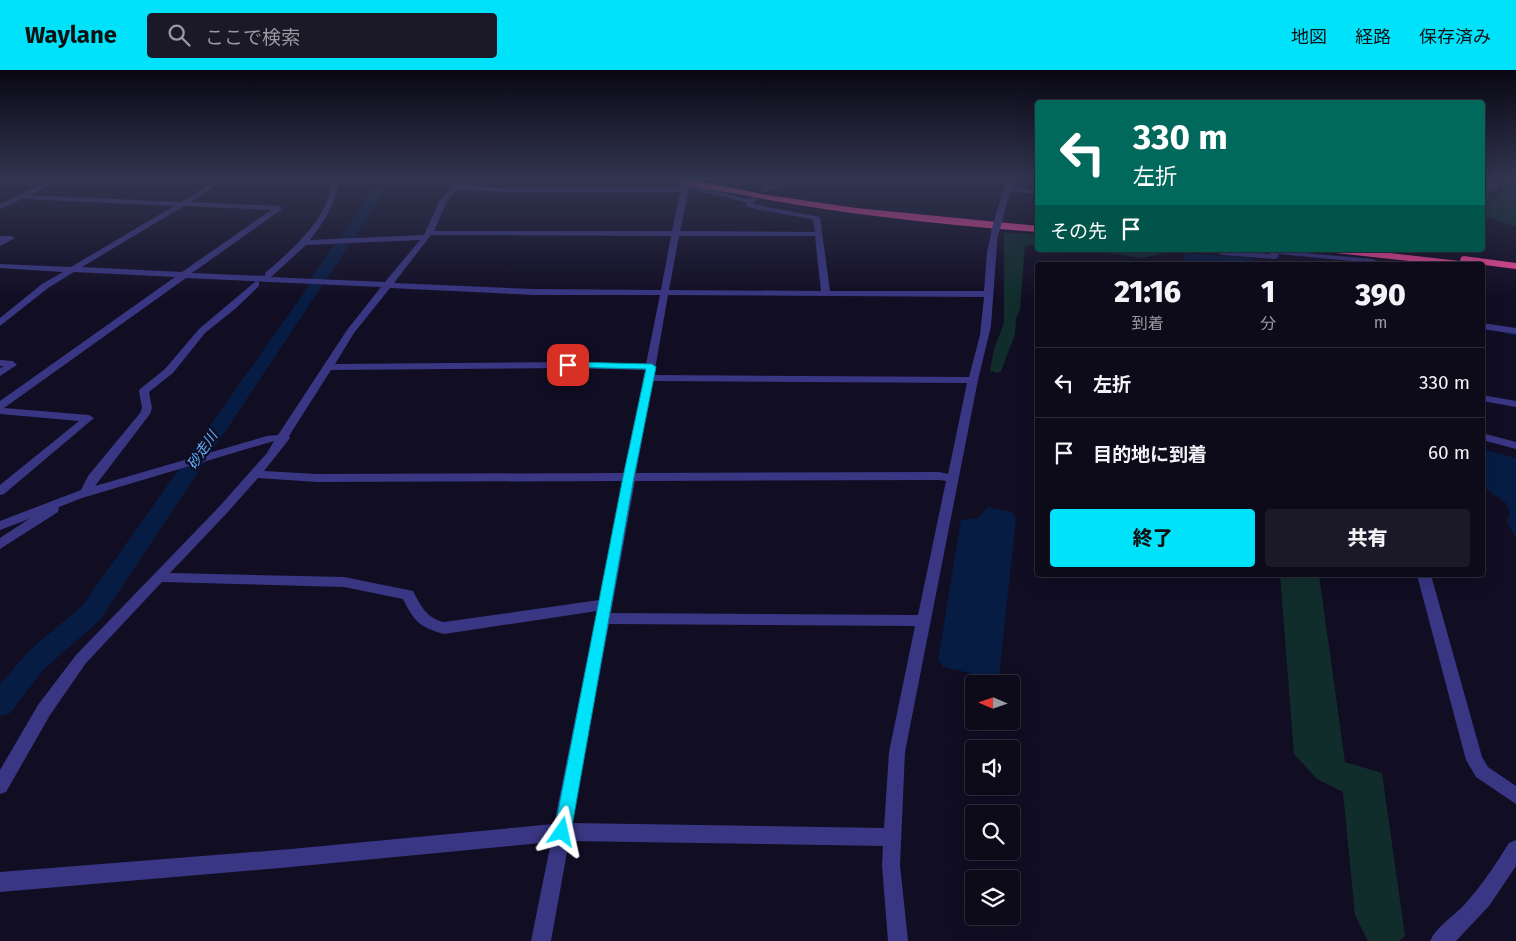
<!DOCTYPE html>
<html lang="ja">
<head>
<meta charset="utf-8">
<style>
  :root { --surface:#0d0a1a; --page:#1b1827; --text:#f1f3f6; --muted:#9a9aa2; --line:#2d2b39; --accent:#00e1fa }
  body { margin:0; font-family:"Fira Sans","Noto Sans JP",sans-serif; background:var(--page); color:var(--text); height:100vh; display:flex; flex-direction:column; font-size:19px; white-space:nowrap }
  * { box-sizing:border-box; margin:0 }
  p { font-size:16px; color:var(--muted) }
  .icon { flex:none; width:28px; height:28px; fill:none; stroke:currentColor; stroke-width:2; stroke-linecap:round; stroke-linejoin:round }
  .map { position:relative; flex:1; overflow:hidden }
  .side { position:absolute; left:1035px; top:192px; width:450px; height:315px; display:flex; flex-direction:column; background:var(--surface); border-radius:5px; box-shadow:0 5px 20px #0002,0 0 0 1px var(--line) }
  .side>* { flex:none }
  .banner { position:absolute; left:1035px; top:30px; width:450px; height:152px; border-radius:5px; box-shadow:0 5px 20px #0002,0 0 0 1px var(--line); background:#00695c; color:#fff; overflow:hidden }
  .needle { width:32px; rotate:272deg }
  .buttons { position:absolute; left:965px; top:605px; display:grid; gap:10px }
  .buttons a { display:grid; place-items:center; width:55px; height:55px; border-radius:5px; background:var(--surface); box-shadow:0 5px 20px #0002,0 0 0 1px var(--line); font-size:25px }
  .pin { position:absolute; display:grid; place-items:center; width:42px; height:42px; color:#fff; margin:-21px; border-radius:10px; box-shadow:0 2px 8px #0006 }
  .me { position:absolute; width:55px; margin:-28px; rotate:11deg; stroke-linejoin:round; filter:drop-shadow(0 0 4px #0008) }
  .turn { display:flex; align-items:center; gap:18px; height:105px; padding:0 15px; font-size:22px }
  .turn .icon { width:65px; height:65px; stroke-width:2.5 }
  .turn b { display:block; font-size:35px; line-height:42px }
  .then { display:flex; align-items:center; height:48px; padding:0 15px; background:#0003; gap:10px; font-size:19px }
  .eta { display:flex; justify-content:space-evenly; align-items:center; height:85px; text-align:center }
  .eta b { font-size:30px; font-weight:800; line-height:35px }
  .cta { display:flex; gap:10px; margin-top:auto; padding:10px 15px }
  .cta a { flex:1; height:58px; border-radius:5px; background:var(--accent); color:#111; font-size:20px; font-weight:800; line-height:58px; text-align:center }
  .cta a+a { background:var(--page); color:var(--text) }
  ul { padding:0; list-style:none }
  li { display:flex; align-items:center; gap:15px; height:70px; padding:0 15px; border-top:1px solid var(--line) }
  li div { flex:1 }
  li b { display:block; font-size:19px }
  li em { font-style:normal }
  header { display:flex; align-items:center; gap:30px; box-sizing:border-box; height:70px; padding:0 25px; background:var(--accent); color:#111 }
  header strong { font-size:24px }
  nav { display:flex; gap:28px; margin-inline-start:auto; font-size:18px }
  .search { width:350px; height:45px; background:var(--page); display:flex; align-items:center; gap:12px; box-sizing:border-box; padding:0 18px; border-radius:5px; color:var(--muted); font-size:19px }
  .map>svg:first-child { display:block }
</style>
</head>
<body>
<header>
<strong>Waylane</strong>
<div class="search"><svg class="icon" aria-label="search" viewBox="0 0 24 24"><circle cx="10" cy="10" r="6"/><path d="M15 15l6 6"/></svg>ここで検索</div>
<nav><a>地図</a><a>経路</a><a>保存済み</a></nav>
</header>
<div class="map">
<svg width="1516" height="871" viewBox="0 0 1516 871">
  <rect width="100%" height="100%" fill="#110d23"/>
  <!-- green -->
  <g fill="#102d2c">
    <path d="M 716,109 L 833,109 L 804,110 L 762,117 Z"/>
    <path d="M 1499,109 L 1516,109 L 1516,157 L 1483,146 L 1483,128 L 1496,126 L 1503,120 Z"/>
    <path d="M 1004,163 L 1037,164 L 1038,175 L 1025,176 L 1020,240 L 1016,248 L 1015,264 L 1001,301 L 998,303 L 990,301 L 994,279 L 1004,253 Z"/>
    <path d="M 1088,180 L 1170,182 L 1142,188 Z"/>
    <path d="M 1280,505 L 1319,505 L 1345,692 L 1382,703 L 1405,866 L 1399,871 L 1368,871 L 1355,845 L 1343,722 L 1317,709 L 1294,684 Z"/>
  </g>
  <!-- water -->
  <g fill="#071c42">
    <path d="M 1184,183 L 1251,188 L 1253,190 L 1268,192 L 1269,195 L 1183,195 Z"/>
    <path d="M 1482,379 L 1516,388 L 1516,468 L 1507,452 L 1510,443 L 1506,433 L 1483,417 Z"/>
    <path d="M 988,437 L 1012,442 L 1016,448 L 999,608 L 995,609 L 943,597 L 938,590 L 961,450 L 978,448 Z"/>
  </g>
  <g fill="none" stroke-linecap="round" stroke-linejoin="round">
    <!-- stream-far1 -->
    <path stroke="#071c42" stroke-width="2.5" d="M 1482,126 L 1498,119 L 1494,109"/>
    <!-- stream -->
    <path stroke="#071c42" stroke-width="3" d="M 1507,263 L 1516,264"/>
    <!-- river -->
    <path fill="#071c42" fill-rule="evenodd" d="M 381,109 L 393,109 L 100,550 L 44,599 L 10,643 L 0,646 L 0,614 L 31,579 L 82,536 L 308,217 L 314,204 Z"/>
    <!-- minor -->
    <g fill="#393684" fill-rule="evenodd">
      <path d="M 54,109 L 62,109 L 30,125 L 181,132 L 219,109 L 227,109 L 191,132 L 281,136 L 281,140 L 192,203 L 265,206 L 265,203 C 289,183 334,144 331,109 L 337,109 C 340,129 322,155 310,170 L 424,165 L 440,130 L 452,116 L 455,109 L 461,109 L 459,115 L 505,118 L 683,117 L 660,112 L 652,115 L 635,109 L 652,111 L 652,109 L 663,109 L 749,129 L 754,127 L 758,129 L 753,133 L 757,135 L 820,147 L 830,221 L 984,221 L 987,182 L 992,160 L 998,160 L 991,256 L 978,310 L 905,682 L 900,795 L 908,871 L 888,871 L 882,795 L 883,776 L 569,771 L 551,871 L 531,871 L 551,772 L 291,797 L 0,822 L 0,802 L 291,779 L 554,754 L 597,541 L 444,564 C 419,557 414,551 403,529 L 344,517 L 162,512 L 86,593 L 50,645 L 6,722 L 0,724 L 0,700 L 38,635 L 76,585 L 218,438 L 267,383 L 274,371 L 82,428 L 59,437 L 58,442 L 0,479 L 0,468 L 29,449 L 0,460 L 0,451 L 81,420 L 88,406 L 140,343 L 142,338 L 139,321 L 140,319 L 165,299 L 199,259 L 256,211 L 259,212 L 259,216 L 235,239 L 205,263 L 173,303 L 149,322 L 152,338 L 150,344 L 95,416 L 267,366 L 278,365 L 347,260 L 381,217 L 186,208 L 4,338 L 89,345 L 94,348 L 4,424 L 0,425 L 0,415 L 79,351 L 0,344 L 0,331 L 175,207 L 74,202 L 48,218 L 0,256 L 0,248 L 42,214 L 63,202 L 0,198 L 0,194 L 71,197 L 174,136 L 22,129 L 0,139 L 0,134 ZM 457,119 L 505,122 L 680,122 L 672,161 L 434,161 L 447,131 ZM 689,119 L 746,132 L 746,136 L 755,139 L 811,149 L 813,150 L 815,162 L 680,161 ZM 184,136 L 271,140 L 182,202 L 82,197 ZM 431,165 L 671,166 L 661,220 L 534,219 L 394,213 ZM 679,166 L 815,166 L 821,221 L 669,220 ZM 420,170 L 385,212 L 271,207 L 306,175 ZM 390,218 L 534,225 L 660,225 L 646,294 L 568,292 L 335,294 L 354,263 ZM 668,225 L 984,227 L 980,265 L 969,307 L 654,305 ZM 568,298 L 645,300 L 624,403 L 317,404 L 264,401 L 290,368 L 289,366 L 331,300 ZM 653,311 L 967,313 L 948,404 L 939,402 L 636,403 ZM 258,408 L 317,412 L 623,411 L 599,530 L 444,552 C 426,548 421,536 413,521 L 344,507 L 170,503 L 226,444 ZM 939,410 L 946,411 L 918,545 L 611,543 L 635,411 ZM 609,554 L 915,556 L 889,682 L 884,758 L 572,753 Z"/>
      <path d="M 797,109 L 809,109 L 771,119 L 767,122 L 761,121 L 767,116 Z"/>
      <path d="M 1007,109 L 1013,109 L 1011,117 L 1038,120 L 1038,124 L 1010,121 L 1004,144 L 1000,146 L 996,144 Z"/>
      <path d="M 1487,109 L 1493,109 L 1495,118 L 1482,126 L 1482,121 L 1488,117 Z"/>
      <path d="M 0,166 L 11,166 L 15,168 L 0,176 Z"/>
      <path d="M 1270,180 L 1373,189 L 1377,191 L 1373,193 L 1278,184 L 1279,187 L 1275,189 L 1222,185 L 1218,183 L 1222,181 L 1270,184 Z"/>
      <path d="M 1482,253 L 1516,258 L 1516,264 L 1482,259 Z"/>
      <path d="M 0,290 L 13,291 L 17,295 L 0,306 L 0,298 L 4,296 L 0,296 Z"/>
      <path d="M 1482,325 L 1516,331 L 1516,337 L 1482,331 Z"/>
      <path d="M 1482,363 L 1516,372 L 1516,379 L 1482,370 Z"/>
      <path d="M 1417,505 L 1431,505 L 1482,687 L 1488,697 L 1516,716 L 1516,734 L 1476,707 L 1466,690 Z"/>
      <path d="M 1516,770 L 1516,796 L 1489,836 L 1456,871 L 1430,871 C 1436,857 1454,846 1465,834 C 1482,815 1496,794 1509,773 Z"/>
    </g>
    <!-- highway -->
    <g fill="#ff4aa1" fill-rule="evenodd">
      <path d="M 674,109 L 689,109 L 767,125 L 856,138 L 1038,156 L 1038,162 C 935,154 833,143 732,123 C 720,121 683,116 674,109 Z"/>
      <path d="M 1331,180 L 1363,180 L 1460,191 L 1461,187 L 1464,186 L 1516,193 L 1516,199 L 1477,194 L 1478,195 L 1446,195 L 1336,183 Z"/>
    </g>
    <!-- minor-bridge -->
    <path stroke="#393684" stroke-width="8" d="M 995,162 L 1000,144"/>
  </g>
  <!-- sky -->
  <linearGradient id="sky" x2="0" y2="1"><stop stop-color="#090713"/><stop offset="0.47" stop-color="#323550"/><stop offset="1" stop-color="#323550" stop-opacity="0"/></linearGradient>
  <rect width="1516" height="231" fill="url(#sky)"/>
  <!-- route -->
  <path fill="#00e1fa" stroke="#0092a2" d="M 568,292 L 652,294 L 656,297 L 634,407 L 571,762 L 568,767 L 562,770 L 557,767 L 554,762 L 623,407 L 646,299 L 565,297 L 565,293 Z"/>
  <g text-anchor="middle" stroke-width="5" stroke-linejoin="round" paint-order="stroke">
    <!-- water labels -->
    <g font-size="14" font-style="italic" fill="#5db4ff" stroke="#110d23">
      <text transform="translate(202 380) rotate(-56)" y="5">砂走川</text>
    </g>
  </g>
</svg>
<div class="buttons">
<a><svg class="needle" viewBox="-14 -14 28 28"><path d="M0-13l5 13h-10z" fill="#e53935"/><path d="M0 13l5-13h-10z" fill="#9a9aa2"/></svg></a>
<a><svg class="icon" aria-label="sound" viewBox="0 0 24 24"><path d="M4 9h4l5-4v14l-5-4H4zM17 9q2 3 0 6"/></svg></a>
<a><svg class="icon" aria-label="search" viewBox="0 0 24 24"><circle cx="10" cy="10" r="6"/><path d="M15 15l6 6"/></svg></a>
<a><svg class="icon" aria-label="layers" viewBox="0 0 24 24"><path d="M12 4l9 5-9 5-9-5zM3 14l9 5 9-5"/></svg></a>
</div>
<div class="pin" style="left:568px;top:295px;background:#d93025"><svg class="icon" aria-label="arrive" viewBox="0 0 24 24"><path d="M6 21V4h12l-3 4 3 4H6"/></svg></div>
<svg class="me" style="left:562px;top:762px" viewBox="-20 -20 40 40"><path d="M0-17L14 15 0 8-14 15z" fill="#00e1fa" stroke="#fff" stroke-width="4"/></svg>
<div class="banner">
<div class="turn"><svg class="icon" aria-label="left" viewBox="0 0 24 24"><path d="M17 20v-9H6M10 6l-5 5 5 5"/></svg><div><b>330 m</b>左折</div></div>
<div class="then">その先<svg class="icon" aria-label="arrive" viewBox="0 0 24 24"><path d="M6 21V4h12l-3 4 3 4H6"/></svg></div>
</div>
<section class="side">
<div class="eta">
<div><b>21:16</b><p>到着</p></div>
<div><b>1</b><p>分</p></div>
<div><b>390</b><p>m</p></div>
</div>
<ul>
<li><svg class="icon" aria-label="left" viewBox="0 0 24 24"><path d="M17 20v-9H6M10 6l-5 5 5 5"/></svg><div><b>左折</b></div><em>330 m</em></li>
<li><svg class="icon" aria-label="arrive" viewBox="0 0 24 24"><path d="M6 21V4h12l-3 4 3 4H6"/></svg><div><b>目的地に到着</b></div><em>60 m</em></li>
</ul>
<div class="cta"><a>終了</a><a>共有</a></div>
</section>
</div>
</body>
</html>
